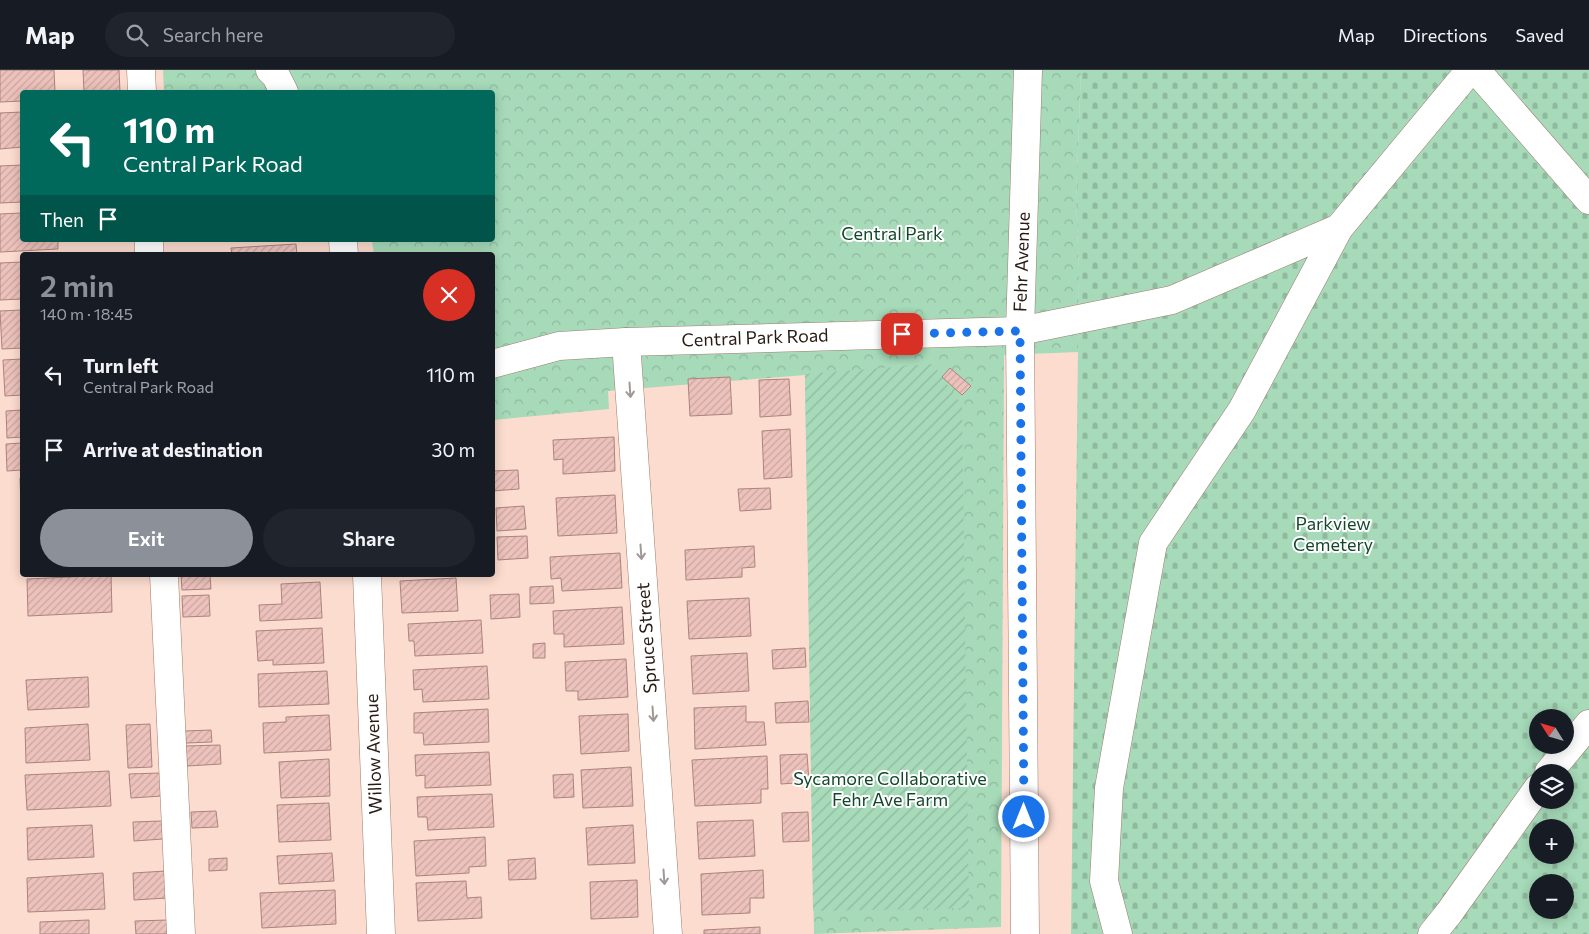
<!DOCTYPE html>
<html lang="en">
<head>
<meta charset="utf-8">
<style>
  :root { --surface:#171b24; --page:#20242c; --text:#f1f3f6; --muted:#9ea1a6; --line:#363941; --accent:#8c9099 }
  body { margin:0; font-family:Commissioner,sans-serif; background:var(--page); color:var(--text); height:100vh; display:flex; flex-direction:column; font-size:19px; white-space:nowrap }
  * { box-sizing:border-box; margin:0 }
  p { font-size:16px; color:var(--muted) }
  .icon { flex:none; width:28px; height:28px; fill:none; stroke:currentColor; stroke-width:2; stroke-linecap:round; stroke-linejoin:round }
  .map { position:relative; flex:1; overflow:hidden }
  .sheet { position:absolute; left:20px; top:182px; width:475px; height:325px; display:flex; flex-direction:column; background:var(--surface); border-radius:5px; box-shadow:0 2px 12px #0003 }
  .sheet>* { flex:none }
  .guide { position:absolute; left:20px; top:20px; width:475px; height:152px; border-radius:5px; box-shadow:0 2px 12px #0003; background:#00695c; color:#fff; overflow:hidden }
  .needle { width:32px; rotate:307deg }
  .buttons { position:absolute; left:1529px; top:639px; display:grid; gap:10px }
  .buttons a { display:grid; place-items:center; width:45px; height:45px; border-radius:50%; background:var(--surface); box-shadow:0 2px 12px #0003; font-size:25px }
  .pin { position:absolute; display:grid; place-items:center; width:42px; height:42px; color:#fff; margin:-21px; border-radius:10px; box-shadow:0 2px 8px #0006 }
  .me { position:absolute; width:55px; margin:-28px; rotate:0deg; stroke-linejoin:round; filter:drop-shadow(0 0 4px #0008) }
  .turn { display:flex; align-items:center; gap:18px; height:105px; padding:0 20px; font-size:22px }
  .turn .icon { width:65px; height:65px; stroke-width:2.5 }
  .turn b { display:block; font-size:35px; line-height:42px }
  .then { display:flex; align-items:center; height:48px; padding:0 20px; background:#0003; gap:10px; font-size:19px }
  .round { display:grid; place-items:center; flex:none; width:52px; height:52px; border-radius:26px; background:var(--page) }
  .headline { display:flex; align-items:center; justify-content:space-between; height:85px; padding:0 20px }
  h1 { font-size:30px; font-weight:600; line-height:38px; color:var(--accent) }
  .cta { display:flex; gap:10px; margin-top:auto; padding:10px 20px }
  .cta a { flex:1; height:58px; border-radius:30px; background:var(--accent); color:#fff; font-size:20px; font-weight:600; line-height:58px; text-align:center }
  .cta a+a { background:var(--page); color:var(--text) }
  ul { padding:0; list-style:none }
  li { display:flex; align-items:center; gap:15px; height:75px; padding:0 20px }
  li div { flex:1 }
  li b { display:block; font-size:19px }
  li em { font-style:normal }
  header { display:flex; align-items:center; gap:30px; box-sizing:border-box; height:70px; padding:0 25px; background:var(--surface); border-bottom:1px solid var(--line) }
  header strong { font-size:24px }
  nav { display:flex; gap:28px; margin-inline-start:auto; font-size:18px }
  .search { width:350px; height:45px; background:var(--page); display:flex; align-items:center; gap:12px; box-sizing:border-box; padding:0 18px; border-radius:28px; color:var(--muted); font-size:19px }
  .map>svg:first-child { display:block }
</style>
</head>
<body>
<header>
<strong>Map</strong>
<div class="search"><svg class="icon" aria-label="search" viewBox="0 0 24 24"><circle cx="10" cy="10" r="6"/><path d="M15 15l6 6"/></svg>Search here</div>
<nav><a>Map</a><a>Directions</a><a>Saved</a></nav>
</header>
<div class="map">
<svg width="1589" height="864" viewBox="0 0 1589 864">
  <defs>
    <pattern id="cemetery-stones" width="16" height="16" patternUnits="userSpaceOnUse" patternTransform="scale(1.25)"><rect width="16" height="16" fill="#a6dab9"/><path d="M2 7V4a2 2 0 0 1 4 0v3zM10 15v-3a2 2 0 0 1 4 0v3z" fill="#8fba9e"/></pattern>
    <pattern id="park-crowns" width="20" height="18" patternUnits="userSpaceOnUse" patternTransform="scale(1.25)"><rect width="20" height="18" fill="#a6dab9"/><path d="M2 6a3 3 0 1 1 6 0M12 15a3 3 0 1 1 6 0" fill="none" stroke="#8fba9e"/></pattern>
    <pattern id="garden-furrows" width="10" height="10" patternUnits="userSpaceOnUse" patternTransform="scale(1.25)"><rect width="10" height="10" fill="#a6dab9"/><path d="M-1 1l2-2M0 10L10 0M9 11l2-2" fill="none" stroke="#8fba9e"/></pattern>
    <pattern id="building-hatch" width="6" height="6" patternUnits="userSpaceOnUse" patternTransform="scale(1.25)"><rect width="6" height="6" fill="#edc2bc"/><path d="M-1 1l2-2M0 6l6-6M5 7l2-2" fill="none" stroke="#cba6a1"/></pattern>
  </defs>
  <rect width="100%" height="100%" fill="#fbdcce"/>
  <!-- cemetery -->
  <path fill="url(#cemetery-stones)" fill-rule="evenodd" d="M 1081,0 L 1589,0 L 1589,864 L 1071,864 L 1079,199 L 1076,129 ZM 1538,648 L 1565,648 L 1565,675 L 1538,675 ZM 1538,702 L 1565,702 L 1565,730 L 1538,730 ZM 1538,758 L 1565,758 L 1565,785 L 1538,785 ZM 1538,812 L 1565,812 L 1565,840 L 1538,840 Z"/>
  <!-- park -->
  <path fill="url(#park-crowns)" d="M 163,0 L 1081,0 L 1076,129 L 1079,199 L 1078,282 L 1004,285 L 1001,857 L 814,864 L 805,305 L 608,321 L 609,339 L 493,350 L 492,185 L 374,185 L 372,170 L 492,170 L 492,22 L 164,22 Z"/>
  <!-- garden -->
  <path fill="url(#garden-furrows)" d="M 933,294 L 962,336 L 969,838 L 813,841 L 805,304 Z"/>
  <!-- building -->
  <g fill="url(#building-hatch)" stroke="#ab837e">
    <path d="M 0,0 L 54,0 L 55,22 L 22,22 L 22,31 L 0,32 Z"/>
    <path d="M 83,0 L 119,0 L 120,22 L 84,22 Z"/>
    <path d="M 22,42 L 22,77 L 0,79 L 0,43 Z"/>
    <path d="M 22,95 L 22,132 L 0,133 L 0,96 Z"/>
    <path d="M 22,143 L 22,170 L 58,170 L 58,179 L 0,182 L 0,144 Z"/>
    <path d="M 296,174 L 297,185 L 232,185 L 231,178 Z"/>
    <path d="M 22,192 L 22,229 L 0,230 L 0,193 Z"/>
    <path d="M 22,240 L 22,278 L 2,279 L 0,241 Z"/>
    <path d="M 22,289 L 22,325 L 5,326 L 3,290 Z"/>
    <path d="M 950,298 L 971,316 L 962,325 L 942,307 Z"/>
    <path d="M 730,307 L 732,344 L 690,346 L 688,309 Z"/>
    <path d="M 789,309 L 791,345 L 760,347 L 759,310 Z"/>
    <path d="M 22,340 L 22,367 L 7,368 L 6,341 Z"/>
    <path d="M 790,359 L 792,407 L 764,409 L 762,361 Z"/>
    <path d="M 614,367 L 615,401 L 563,404 L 563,389 L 554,390 L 553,370 Z"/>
    <path d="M 22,373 L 22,400 L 7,401 L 6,374 Z"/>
    <path d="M 518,400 L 519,419 L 492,421 L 492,401 Z"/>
    <path d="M 20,408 L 22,408 L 22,436 L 21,437 Z"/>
    <path d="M 770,418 L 771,439 L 740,441 L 738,419 Z"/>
    <path d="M 615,425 L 617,463 L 558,466 L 556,428 Z"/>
    <path d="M 524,436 L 526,459 L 497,461 L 496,438 Z"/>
    <path d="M 527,466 L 528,488 L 498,490 L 497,467 Z"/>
    <path d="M 754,476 L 755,497 L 742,498 L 742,507 L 686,510 L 685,480 Z"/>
    <path d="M 620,483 L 622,518 L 562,521 L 561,508 L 551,509 L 550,487 Z"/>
    <path d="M 111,505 L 112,542 L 28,546 L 27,509 Z"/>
    <path d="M 181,505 L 210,505 L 211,519 L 182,520 Z"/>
    <path d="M 456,508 L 458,541 L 402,543 L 400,511 Z"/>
    <path d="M 320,512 L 322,548 L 260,551 L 259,535 L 282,534 L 281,514 Z"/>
    <path d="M 553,516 L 554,533 L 530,534 L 530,517 Z"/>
    <path d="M 519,524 L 520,547 L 491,549 L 490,525 Z"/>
    <path d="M 209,525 L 210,546 L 183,547 L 182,526 Z"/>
    <path d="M 749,528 L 751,566 L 689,569 L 687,531 Z"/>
    <path d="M 622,537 L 624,574 L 564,577 L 564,564 L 554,564 L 553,541 Z"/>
    <path d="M 481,550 L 483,583 L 415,586 L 414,571 L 409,571 L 408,554 Z"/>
    <path d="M 322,558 L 324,593 L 273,595 L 273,590 L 258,591 L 256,561 Z"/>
    <path d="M 545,573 L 545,588 L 533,588 L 533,574 Z"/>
    <path d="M 805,578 L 806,597 L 773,599 L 772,580 Z"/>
    <path d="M 747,583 L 749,621 L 693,624 L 691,586 Z"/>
    <path d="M 626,589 L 628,627 L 578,630 L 578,621 L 566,621 L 565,592 Z"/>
    <path d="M 487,596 L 489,629 L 423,632 L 422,619 L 414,620 L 413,600 Z"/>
    <path d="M 327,601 L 329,634 L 259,637 L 258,604 Z"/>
    <path d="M 88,607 L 89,637 L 28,640 L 26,610 Z"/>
    <path d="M 808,631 L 809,652 L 776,653 L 775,633 Z"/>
    <path d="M 746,636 L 746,652 L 764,652 L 766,675 L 695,679 L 694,638 Z"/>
    <path d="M 488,639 L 489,672 L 424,675 L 423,663 L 414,663 L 414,643 Z"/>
    <path d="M 628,644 L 629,681 L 581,684 L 579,646 Z"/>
    <path d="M 329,645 L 331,680 L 264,683 L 263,653 L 286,652 L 286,647 Z"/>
    <path d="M 88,654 L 90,690 L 26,693 L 25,658 Z"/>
    <path d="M 150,654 L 152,697 L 128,698 L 126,655 Z"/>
    <path d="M 211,660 L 212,672 L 186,673 L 185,661 Z"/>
    <path d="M 220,675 L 221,694 L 187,696 L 186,676 Z"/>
    <path d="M 489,682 L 491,715 L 425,718 L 425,705 L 416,706 L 415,685 Z"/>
    <path d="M 807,684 L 809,712 L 781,714 L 780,685 Z"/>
    <path d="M 767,686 L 768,719 L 761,719 L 761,733 L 695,736 L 692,690 Z"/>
    <path d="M 329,689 L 330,726 L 281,728 L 279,692 Z"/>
    <path d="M 631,697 L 633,736 L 583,738 L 581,700 Z"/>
    <path d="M 109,701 L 111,736 L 27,740 L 25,705 Z"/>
    <path d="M 161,703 L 162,726 L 131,728 L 129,704 Z"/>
    <path d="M 573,704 L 574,727 L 554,728 L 553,705 Z"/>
    <path d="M 492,724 L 494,757 L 428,760 L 427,747 L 418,747 L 417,727 Z"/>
    <path d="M 329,733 L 331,770 L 279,772 L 277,735 Z"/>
    <path d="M 216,741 L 218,757 L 192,758 L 191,742 Z"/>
    <path d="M 808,742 L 809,771 L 783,772 L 782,743 Z"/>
    <path d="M 753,750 L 755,786 L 699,789 L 697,752 Z"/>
    <path d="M 162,751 L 163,769 L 134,771 L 133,752 Z"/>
    <path d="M 92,755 L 94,787 L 28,790 L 27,758 Z"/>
    <path d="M 633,755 L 635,793 L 588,795 L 586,758 Z"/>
    <path d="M 485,767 L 486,796 L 469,797 L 469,803 L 416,806 L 414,771 Z"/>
    <path d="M 332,783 L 334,811 L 279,814 L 277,786 Z"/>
    <path d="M 227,788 L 227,800 L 209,801 L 209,789 Z"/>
    <path d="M 535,788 L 536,809 L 509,810 L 508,790 Z"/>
    <path d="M 763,800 L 764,828 L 750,828 L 750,843 L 702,845 L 701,804 Z"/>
    <path d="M 166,801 L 167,828 L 134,830 L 133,803 Z"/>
    <path d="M 103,803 L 105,839 L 28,842 L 27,808 Z"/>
    <path d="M 637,810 L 638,847 L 591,849 L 590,812 Z"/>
    <path d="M 466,811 L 467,828 L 481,827 L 482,848 L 418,851 L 416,813 Z"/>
    <path d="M 335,820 L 336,854 L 262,858 L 260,823 Z"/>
    <path d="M 89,850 L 89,864 L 40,864 L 40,852 Z"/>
    <path d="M 168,850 L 168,864 L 136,864 L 135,851 Z"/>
    <path d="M 760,857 L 760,864 L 704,864 L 704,860 Z"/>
  </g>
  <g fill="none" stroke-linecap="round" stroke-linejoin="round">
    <defs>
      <g id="minor">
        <path d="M 141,0 L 142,22"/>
        <path d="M 270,0 L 276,6 L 284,22"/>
        <path d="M 1476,0 L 1589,130"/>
        <path d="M 149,170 L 149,185"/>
        <path d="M 343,170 L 344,185"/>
        <path d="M 626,272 L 668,864"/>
        <path d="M 492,294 L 559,276 L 626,272 L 1020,261 L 1172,230 L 1339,158 L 1470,0"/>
        <path d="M 164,505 L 181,864"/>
        <path d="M 367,505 L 381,864"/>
        <path d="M 1549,702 L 1589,654"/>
        <path d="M 1025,864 L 1020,261 L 1028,0"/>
        <path d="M 1118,864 L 1104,811 L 1109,718 L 1153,473 L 1242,340 L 1339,158"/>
        <path d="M 1432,864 L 1449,843 L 1538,718"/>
      </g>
    </defs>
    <!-- minor casing -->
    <use href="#minor" stroke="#9f7c6c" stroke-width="29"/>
    <!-- minor -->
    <use href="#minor" stroke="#fff" stroke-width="28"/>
  </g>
  <!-- one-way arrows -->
  <defs><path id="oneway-shaft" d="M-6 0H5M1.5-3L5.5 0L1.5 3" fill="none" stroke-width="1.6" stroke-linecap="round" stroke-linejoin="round" transform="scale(1.25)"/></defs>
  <g stroke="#9f9896">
    <use href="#oneway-shaft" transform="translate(630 320) rotate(86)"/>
    <use href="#oneway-shaft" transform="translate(641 482) rotate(86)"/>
    <use href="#oneway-shaft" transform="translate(653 644) rotate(86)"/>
    <use href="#oneway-shaft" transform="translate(664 807) rotate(86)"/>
  </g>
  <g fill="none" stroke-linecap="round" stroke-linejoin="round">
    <!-- route -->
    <path stroke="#1a73e8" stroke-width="9" stroke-dasharray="0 16.2" d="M 902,264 L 1020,261 L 1024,747"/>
  </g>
  <g text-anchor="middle" stroke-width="4" stroke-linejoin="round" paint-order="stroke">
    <!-- park labels -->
    <g font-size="18" fill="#13472c" stroke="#fff">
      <text x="892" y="170">Central Park</text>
      <text x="1333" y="460">Parkview<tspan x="1333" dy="21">Cemetery</tspan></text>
      <text x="890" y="715">Sycamore Collaborative<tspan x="890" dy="21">Fehr Ave Farm</tspan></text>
    </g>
    <!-- street labels -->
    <g font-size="18" fill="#291b15" stroke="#fff">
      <text transform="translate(1022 192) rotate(-88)" y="6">Fehr Avenue</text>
      <text transform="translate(755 268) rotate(-2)" y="6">Central Park Road</text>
      <text transform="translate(647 568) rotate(-94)" y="6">Spruce Street</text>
      <text transform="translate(374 684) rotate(-92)" y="6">Willow Avenue</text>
    </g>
  </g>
</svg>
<div class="buttons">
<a><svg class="needle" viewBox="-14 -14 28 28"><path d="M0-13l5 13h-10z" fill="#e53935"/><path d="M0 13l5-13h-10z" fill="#9ea1a6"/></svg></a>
<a><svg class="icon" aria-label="layers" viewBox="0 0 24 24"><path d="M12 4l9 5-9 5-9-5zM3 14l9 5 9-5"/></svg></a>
<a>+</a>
<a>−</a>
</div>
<div class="pin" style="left:902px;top:264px;background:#d93025"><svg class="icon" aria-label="arrive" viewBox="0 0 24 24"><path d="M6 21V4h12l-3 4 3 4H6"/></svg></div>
<svg class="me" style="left:1024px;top:747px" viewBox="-20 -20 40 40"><circle r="17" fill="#1a73e8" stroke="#fff" stroke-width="3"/><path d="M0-11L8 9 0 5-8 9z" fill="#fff"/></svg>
<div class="guide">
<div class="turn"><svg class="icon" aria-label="left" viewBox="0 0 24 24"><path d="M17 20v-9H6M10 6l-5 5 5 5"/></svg><div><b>110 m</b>Central Park Road</div></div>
<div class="then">Then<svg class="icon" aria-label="arrive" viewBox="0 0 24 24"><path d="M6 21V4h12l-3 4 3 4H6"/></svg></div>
</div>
<section class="sheet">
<div class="headline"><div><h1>2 min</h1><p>140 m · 18:45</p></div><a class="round" style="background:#d93025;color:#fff"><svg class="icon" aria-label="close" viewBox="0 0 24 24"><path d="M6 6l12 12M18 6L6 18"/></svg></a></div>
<ul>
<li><svg class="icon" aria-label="left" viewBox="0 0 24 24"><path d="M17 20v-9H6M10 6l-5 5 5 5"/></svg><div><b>Turn left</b><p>Central Park Road</p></div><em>110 m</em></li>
<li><svg class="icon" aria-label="arrive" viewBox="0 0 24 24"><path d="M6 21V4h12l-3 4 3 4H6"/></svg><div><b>Arrive at destination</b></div><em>30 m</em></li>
</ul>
<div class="cta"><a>Exit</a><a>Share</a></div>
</section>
</div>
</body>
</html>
